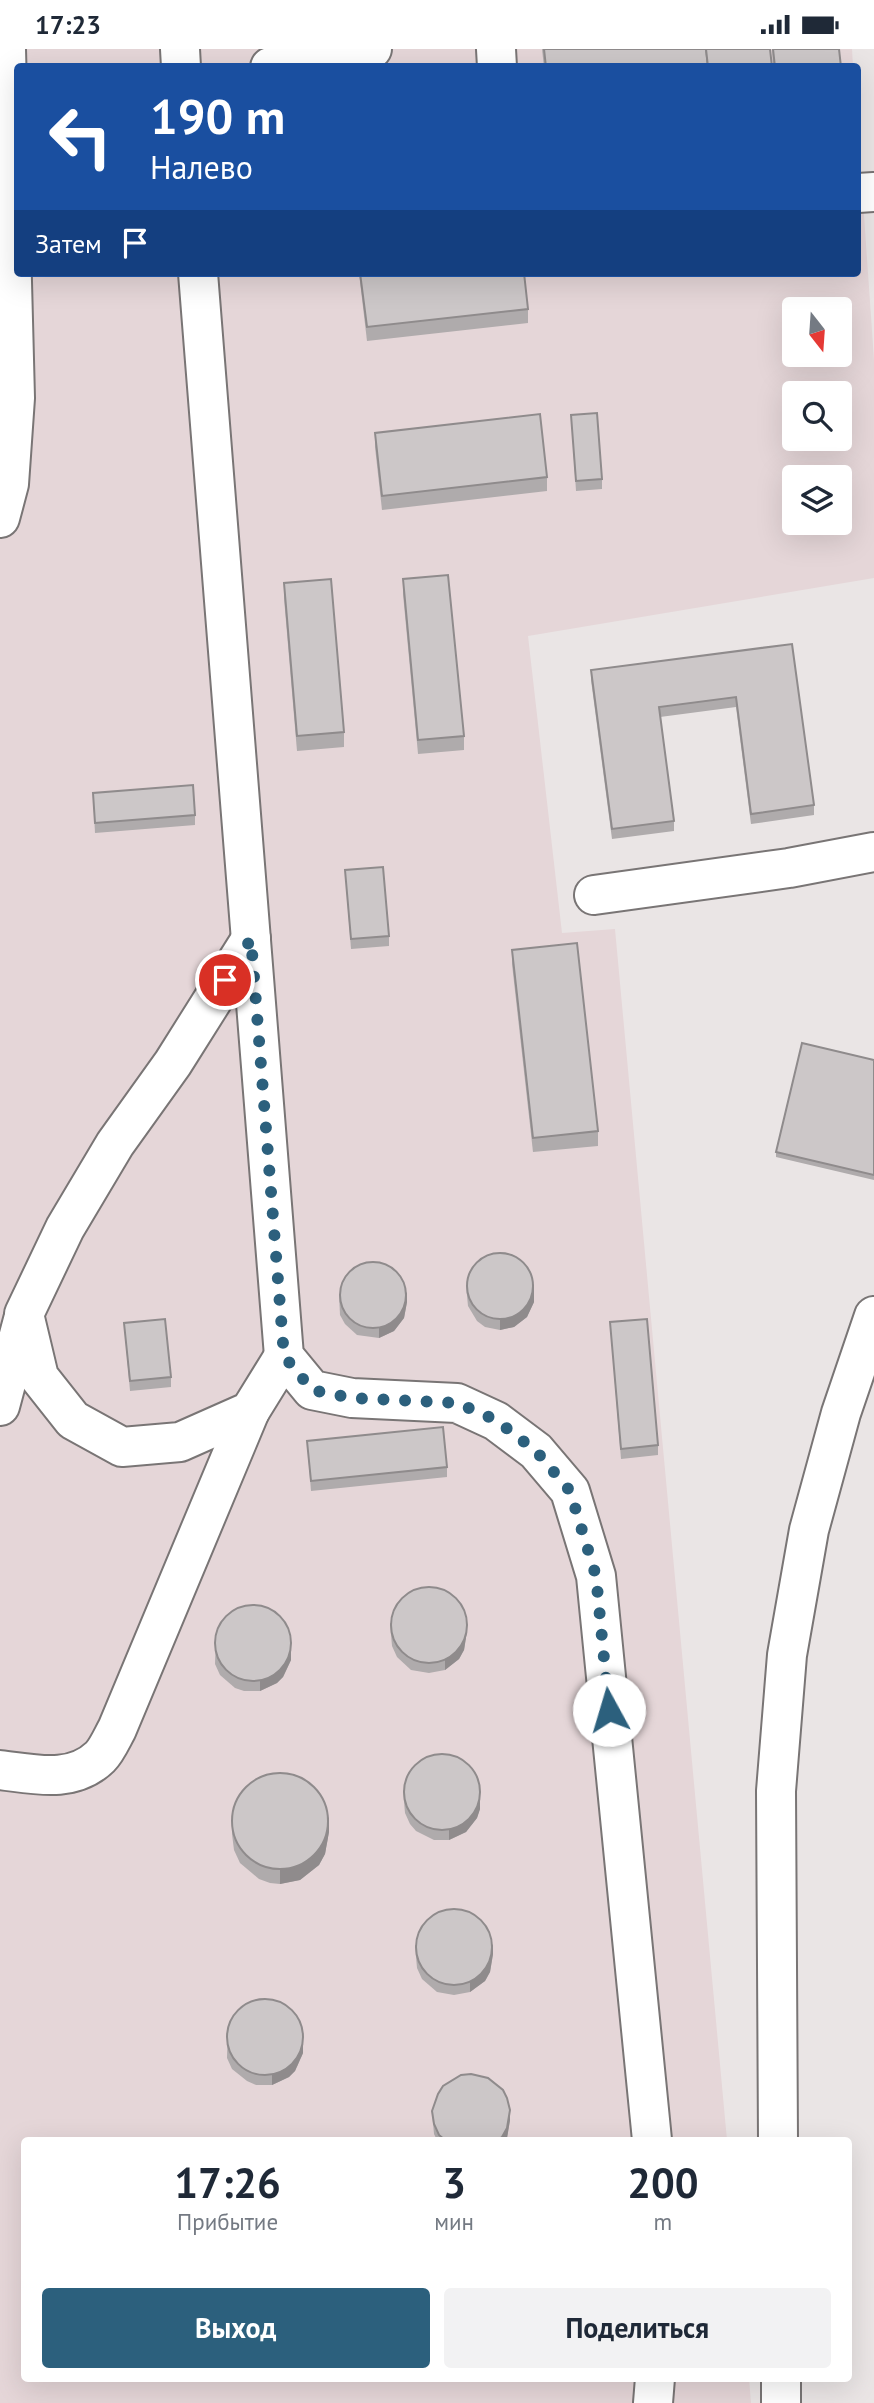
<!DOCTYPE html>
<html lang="ru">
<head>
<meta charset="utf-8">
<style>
  :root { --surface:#fff; --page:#f2f2f3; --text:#1f2937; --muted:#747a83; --accent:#2c607d }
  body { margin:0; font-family:"PT Sans",sans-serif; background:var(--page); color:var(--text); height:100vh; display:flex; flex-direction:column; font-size:26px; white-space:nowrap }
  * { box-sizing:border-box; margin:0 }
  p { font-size:23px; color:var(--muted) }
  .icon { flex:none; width:38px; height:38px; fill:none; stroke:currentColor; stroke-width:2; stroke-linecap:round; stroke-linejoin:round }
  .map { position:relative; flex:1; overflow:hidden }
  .drawer { position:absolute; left:21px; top:2088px; width:831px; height:245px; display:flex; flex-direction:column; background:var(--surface); border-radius:7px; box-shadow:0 7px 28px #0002 }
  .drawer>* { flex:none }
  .banner { position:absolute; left:14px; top:14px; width:847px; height:214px; border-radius:7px; box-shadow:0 7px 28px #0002; background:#1a4fa0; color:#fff; overflow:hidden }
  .needle { width:46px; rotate:163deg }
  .buttons { position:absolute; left:782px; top:248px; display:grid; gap:14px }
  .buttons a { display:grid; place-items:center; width:70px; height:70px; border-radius:7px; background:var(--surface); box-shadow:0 7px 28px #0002; font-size:35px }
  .pin { position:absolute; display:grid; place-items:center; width:60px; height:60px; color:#fff; margin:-30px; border:4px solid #fff; border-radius:50%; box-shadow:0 2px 7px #0007 }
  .me { position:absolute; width:77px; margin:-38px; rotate:354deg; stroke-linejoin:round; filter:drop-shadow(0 0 5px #0008) }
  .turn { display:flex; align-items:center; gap:24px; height:147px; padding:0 21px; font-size:32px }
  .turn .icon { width:91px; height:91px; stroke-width:2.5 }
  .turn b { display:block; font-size:49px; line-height:60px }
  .then { display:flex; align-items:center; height:66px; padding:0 21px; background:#0003; gap:14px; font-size:26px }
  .eta { display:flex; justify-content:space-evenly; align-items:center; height:119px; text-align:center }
  .eta b { font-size:42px; font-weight:700; line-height:49px }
  .button { display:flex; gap:14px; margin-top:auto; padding:14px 21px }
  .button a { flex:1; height:80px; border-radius:7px; background:var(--accent); color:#fff; font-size:28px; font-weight:700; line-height:80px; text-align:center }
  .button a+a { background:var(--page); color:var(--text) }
  .status { display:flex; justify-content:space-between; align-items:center; height:49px; padding:0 35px; background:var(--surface); direction:ltr }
  .status svg { height:19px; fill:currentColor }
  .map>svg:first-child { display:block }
</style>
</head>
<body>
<div class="status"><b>17:23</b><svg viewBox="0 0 49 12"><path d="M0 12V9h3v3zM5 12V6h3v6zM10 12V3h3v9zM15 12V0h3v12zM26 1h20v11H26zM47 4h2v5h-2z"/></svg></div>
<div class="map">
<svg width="874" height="2354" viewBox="0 0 874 2354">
  <rect width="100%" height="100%" fill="#eae5e5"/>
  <!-- built -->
  <path fill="#e5d6d8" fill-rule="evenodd" d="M 0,0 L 852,0 L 853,17 L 18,18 L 18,224 L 858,224 L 858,79 L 874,311 L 874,529 L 528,587 L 562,884 L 615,880 L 727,2091 L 24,2091 L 24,2329 L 749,2329 L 751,2354 L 0,2354 ZM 794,261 L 840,261 L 840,306 L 794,306 ZM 794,345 L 840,345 L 840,390 L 794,390 ZM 794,429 L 840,429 L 840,474 L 794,474 Z"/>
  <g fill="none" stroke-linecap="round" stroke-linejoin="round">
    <defs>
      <g id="minor">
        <path d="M 180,0 L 181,18"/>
        <path d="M 496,0 L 497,18"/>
        <path d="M 270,18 L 314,5 L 372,0"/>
        <path d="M 858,144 L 874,143"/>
        <path d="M 198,224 L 284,1307 L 312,1341 L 352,1349 L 457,1354 L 496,1372 L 536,1402 L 570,1442 L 596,1527 L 652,2091"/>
        <path d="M 0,469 L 9,435 L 15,349 L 6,0"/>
        <path d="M 594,846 L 789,819 L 874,803"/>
        <path d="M 251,890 L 173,1014 L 115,1095 L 65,1179 L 24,1265 L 39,1328 L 73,1371 L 122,1398 L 180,1393 L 250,1362 L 284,1307"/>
        <path d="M 0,1357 L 23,1271"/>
        <path d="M 0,1721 C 34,1725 72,1735 100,1708 C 107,1701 112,1689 117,1680 L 250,1362"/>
        <path d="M 778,2091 L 776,1742 L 787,1606 L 809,1481 L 841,1364 L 874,1267"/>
        <path d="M 653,2354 L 655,2329"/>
        <path d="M 781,2354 L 781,2329"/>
      </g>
    </defs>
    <!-- minor casing -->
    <use href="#minor" stroke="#797575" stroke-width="42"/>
    <!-- minor -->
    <use href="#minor" stroke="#fff" stroke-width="38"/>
  </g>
  <!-- wall -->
  <g fill="#afabac">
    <path d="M 542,0 L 770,0 L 772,18 L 544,18 Z"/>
    <path d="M 772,0 L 839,0 L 841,18 L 773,18 Z"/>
    <path d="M 359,224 L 524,224 L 528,260 L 528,274 L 367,292 Z"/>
    <path d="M 571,366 L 602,430 L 602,440 L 576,442 Z"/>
    <path d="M 375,384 L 547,428 L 547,442 L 382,461 L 375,398 Z"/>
    <path d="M 403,530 L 464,687 L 464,701 L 418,705 L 403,545 Z"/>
    <path d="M 284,534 L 344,683 L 344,698 L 297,702 L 284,549 Z"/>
    <path d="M 792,595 L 814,756 L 814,766 L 751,775 L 736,658 L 660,668 L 674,772 L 674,782 L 612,790 L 591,631 L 591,621 Z"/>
    <path d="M 93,744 L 195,766 L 195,776 L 95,784 Z"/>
    <path d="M 345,821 L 389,887 L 389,897 L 351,900 Z"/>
    <path d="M 512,901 L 598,1082 L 598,1097 L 533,1103 L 512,915 Z"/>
    <path d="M 874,1011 L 874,1131 L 776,1108 L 776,1103 Z"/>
    <path d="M 466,1236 L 534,1253 L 527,1268 L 514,1278 L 500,1281 L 485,1278 L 477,1272 L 468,1257 Z"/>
    <path d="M 339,1245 L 407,1253 L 404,1269 L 394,1282 L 379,1289 L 357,1286 L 345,1275 L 340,1266 Z"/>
    <path d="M 610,1273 L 658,1396 L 658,1406 L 621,1410 Z"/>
    <path d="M 124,1274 L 171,1328 L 171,1338 L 130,1342 Z"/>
    <path d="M 307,1392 L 447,1418 L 447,1428 L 311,1442 Z"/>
    <path d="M 390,1574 L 467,1582 L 464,1601 L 459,1610 L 445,1621 L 429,1624 L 411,1621 L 397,1608 L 392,1597 Z"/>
    <path d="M 216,1583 L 291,1611 L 283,1628 L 277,1634 L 260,1642 L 244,1642 L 235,1639 L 220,1626 L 215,1615 Z"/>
    <path d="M 403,1741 L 480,1760 L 477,1769 L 466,1783 L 449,1791 L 434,1791 L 416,1782 L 410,1775 L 405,1764 Z"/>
    <path d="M 232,1770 L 329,1783 L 325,1805 L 319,1816 L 300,1831 L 280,1835 L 270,1834 L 259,1830 L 240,1814 L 234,1801 L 232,1785 Z"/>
    <path d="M 415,1896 L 493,1905 L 490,1923 L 485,1932 L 470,1943 L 454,1946 L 437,1943 L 422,1930 L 417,1919 Z"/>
    <path d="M 228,1976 L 303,2004 L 295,2022 L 289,2028 L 272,2036 L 256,2036 L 247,2032 L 232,2020 L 227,2009 Z"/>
    <path d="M 432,2062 L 510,2071 L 507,2089 L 506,2091 L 437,2091 L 434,2085 Z"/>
  </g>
  <!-- shaded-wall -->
  <g fill="#8f8b8c">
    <path d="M 534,1235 L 534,1253 L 527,1268 L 514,1278 L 500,1281 L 500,1271 Z"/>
    <path d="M 407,1243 L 407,1253 L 404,1269 L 394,1282 L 379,1289 L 379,1279 Z"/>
    <path d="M 467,1572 L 467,1582 L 464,1601 L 459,1610 L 445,1621 L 445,1611 Z"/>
    <path d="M 291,1601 L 291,1611 L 283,1628 L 277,1634 L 260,1642 L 260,1632 Z"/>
    <path d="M 480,1750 L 480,1760 L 477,1769 L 466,1783 L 449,1791 L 449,1781 Z"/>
    <path d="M 329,1768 L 329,1783 L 325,1805 L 319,1816 L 300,1831 L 280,1835 L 280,1821 Z"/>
    <path d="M 493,1895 L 493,1905 L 490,1923 L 485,1932 L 470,1943 L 470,1933 Z"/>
    <path d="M 303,1984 L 303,2004 L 295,2022 L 289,2028 L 272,2036 L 272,2026 Z"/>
    <path d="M 510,2061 L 510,2071 L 507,2089 L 506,2091 L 497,2091 Z"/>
  </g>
  <!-- building -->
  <g fill="#ccc7c8" stroke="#8f8b8c" stroke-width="2">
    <path d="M 544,0 L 706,0 L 708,18 L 546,18 Z"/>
    <path d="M 706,0 L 770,0 L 772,18 L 708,18 Z"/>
    <path d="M 773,0 L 839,0 L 841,18 L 775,18 Z"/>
    <path d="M 360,224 L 524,224 L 528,260 L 367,278 Z"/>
    <path d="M 597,364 L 602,430 L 576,432 L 571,366 Z"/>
    <path d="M 540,365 L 547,428 L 382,447 L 375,384 Z"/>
    <path d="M 448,526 L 464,687 L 418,691 L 403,530 Z"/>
    <path d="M 331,530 L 344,683 L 297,687 L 284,534 Z"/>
    <path d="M 792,595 L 814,756 L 751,765 L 736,648 L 659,658 L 674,772 L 612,780 L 591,621 Z"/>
    <path d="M 193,736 L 195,766 L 95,774 L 93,744 Z"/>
    <path d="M 383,818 L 389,887 L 351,890 L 345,821 Z"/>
    <path d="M 577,894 L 598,1082 L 533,1089 L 512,901 Z"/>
    <path d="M 802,994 L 874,1011 L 874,1126 L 776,1103 Z"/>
    <circle cx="500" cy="1237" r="33"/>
    <circle cx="373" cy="1246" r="33"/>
    <path d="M 165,1270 L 171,1328 L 130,1332 L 124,1274 Z"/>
    <path d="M 647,1270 L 658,1396 L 621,1400 L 610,1273 Z"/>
    <path d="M 443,1378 L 447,1418 L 311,1432 L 307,1392 Z"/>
    <circle cx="429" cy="1576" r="38"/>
    <circle cx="253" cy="1594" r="38"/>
    <circle cx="442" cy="1743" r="38"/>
    <circle cx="280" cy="1772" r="48"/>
    <circle cx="454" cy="1898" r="38"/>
    <circle cx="265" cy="1988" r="38"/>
    <path d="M 471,2025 L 488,2029 L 503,2041 L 507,2049 L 510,2061 L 507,2079 L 502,2088 L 497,2091 L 445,2091 L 439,2086 L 434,2075 L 432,2062 L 438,2045 L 443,2037 L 461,2026 Z"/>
  </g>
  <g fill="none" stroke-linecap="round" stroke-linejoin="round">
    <!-- route -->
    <path stroke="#2c607d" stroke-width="12" stroke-dasharray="0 21.6" d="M 225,931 L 251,890 L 284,1307 L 312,1341 L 352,1349 L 457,1354 L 496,1371 L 536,1402 L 570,1442 L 596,1527 L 609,1661"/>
  </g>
</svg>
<div class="buttons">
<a><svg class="needle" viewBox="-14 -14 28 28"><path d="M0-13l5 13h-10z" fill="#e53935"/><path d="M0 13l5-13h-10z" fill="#747a83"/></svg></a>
<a><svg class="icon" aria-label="search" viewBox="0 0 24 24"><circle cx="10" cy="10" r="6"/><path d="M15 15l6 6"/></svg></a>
<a><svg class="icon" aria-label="layers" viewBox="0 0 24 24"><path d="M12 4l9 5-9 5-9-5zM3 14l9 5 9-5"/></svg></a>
</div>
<div class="pin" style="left:225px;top:931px;background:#d93025"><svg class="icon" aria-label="arrive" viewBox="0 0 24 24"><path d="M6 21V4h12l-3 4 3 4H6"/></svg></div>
<svg class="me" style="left:609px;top:1661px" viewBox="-20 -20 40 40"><circle r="19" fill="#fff"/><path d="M0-13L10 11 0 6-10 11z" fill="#2c607d"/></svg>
<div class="banner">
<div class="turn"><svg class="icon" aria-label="left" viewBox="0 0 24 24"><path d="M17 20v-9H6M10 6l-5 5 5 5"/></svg><div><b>190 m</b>Налево</div></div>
<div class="then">Затем<svg class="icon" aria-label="arrive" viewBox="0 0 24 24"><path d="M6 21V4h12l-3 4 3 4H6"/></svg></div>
</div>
<section class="drawer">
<div class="eta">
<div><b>17:26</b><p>Прибытие</p></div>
<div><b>3</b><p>мин</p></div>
<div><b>200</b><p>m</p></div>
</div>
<div class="button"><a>Выход</a><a>Поделиться</a></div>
</section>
</div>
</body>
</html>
